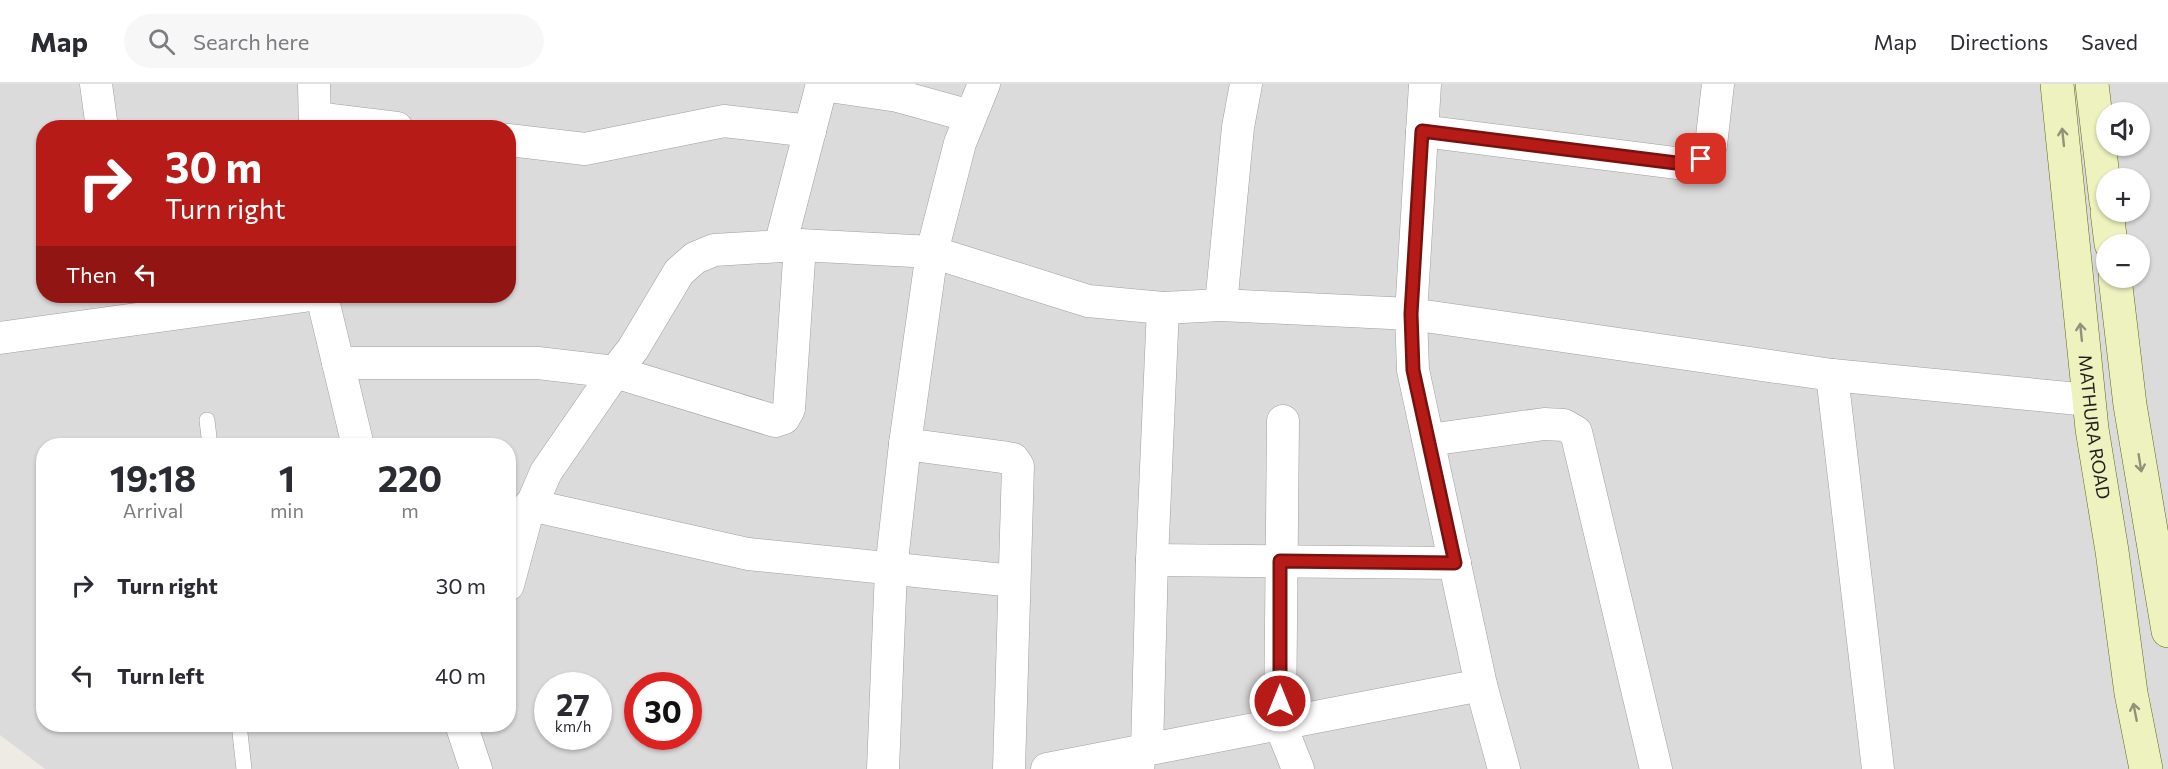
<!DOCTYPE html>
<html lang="en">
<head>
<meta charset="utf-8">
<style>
  :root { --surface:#fff; --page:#f7f7f7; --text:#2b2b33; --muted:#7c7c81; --line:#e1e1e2 }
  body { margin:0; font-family:Commissioner,sans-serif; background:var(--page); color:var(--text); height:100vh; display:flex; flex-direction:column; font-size:22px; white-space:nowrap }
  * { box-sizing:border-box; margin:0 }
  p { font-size:20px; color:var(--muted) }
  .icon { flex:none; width:33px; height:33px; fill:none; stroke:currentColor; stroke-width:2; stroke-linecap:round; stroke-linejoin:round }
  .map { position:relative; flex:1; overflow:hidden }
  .details { position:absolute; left:36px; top:354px; width:480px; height:294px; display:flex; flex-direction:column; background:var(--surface); border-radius:24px; box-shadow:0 2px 4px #0004 }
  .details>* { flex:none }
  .top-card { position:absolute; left:36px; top:36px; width:480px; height:183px; border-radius:24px; box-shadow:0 2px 4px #0004; background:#b61b17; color:#fff; overflow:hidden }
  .controls { position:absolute; left:2096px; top:18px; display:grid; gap:12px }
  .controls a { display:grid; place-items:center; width:54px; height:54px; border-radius:50%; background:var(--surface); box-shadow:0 2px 4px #0004; font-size:30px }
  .speed { position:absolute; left:534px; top:588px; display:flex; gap:12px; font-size:30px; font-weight:700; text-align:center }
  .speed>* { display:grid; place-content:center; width:78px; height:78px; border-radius:50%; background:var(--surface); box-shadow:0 2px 4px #0004; line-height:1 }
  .speed small { font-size:15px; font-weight:400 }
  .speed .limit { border:9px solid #d22; background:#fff; color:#111 }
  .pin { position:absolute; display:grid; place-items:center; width:51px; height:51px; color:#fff; margin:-26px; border-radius:12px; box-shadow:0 3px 9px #0006 }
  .me { position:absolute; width:66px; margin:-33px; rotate:0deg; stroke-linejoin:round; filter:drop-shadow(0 0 4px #0008) }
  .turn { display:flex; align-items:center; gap:21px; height:126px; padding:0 30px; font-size:27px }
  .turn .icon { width:78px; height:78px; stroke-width:2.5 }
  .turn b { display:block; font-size:42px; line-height:51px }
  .then { display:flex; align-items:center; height:57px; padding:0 30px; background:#0003; gap:12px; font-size:22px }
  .eta { display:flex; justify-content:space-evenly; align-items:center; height:102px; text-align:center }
  .eta b { font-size:36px; font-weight:700; line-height:42px }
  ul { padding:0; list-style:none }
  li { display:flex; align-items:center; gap:18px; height:90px; padding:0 30px }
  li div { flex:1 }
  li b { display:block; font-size:22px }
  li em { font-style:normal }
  header { display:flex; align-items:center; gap:36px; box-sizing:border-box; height:84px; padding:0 30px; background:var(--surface); border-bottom:2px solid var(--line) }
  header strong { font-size:28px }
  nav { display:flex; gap:33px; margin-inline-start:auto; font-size:21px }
  .search { width:420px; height:54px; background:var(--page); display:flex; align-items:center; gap:15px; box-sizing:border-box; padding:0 21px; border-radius:33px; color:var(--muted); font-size:22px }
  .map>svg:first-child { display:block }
</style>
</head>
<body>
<header>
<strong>Map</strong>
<div class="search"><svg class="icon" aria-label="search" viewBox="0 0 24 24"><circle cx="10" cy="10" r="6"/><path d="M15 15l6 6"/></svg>Search here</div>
<nav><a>Map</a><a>Directions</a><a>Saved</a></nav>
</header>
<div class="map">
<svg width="2168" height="685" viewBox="0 0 2168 685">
  <rect width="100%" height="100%" fill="#eeebe5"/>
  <!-- residential -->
  <path fill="#dcdbdb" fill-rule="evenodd" d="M 0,0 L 2168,0 L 2168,685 L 45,685 L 0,651 ZM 2106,28 L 2139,28 L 2139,62 L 2106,62 ZM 44,44 L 508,44 L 508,212 L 44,212 ZM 2106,94 L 2139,94 L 2139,128 L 2106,128 ZM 2106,160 L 2139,160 L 2139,194 L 2106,194 ZM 44,362 L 508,362 L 508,640 L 44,640 ZM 548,602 L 598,602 L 598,652 L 548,652 ZM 638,602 L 688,602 L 688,652 L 638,652 Z"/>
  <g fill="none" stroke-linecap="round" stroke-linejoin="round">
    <defs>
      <g id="lane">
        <path d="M 207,336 L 210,362"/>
        <path d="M 239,640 L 244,685"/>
      </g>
      <g id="street">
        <path d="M 96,0 L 102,44"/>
        <path d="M 314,0 L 315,44"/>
        <path d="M 822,1 L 898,12 L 970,32"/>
        <path d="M 315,34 L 397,44"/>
        <path d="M 1422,47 L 1684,80 L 1701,75 L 1711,61 L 1718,0"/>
        <path d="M 508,56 L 585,65 L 724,37 L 810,47"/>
        <path d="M 780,162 L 822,0"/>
        <path d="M 322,212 L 358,362"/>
        <path d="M 1221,221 L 1238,43 L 1246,0"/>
        <path d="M 0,254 L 304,212"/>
        <path d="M 338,279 L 538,279 L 615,288 L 775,337 L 784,334 L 789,325 L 800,161"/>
        <path d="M 1832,291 L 1878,685"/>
        <path d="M 1283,337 L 1280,640 L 1298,685"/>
        <path d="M 1429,356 L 1544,340 L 1564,341 L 1576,348 L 1656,685"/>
        <path d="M 905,360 L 1002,373 L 1013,375 L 1018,382 L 1009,685"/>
        <path d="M 530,421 L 748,470 L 1014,497"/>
        <path d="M 1152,476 L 1455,479"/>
        <path d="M 508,501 L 526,434 L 546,388 L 615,288 L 633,265 L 679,188 L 695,174 L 714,166 L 800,161 L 932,168 L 1088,217 L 1163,224 L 1221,221 L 1411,230 L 1425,0"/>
        <path d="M 461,640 L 476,685"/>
        <path d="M 883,685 L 891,486 L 905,360 L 932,168 L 960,59 L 984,0"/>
        <path d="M 1047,685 L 1481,601"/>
        <path d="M 1138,685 L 1140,671 L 1147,666 L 1152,476 L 1163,224"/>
        <path d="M 1504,685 L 1481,601 L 1413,286 L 1411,230 L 1832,291 L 2089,316"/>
      </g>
      <g id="secondary">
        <path id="s1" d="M 2057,0 L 2092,345 L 2112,467 L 2131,609 L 2146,685"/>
        <path d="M 2092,0 L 2106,118"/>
        <path d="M 2107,128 L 2111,160"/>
        <path d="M 2115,194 L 2130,321 L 2168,547"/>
      </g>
    </defs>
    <!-- lane casing -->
    <use href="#lane" stroke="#9f9f9f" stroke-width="16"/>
    <!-- street casing -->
    <use href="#street" stroke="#9f9f9f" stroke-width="33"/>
    <!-- secondary casing -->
    <use href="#secondary" stroke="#5d6911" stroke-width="34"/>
    <!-- lane -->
    <use href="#lane" stroke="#fff" stroke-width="15"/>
    <!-- street -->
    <use href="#street" stroke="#fff" stroke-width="32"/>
    <!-- secondary -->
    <use href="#secondary" stroke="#eef2bf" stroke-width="33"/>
  </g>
  <!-- one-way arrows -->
  <defs><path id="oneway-shaft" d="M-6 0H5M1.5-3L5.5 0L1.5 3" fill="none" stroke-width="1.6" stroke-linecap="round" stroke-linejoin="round" transform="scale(1.5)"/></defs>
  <g stroke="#909377">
    <use href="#oneway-shaft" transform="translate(2063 53) rotate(-96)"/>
    <use href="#oneway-shaft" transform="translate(2081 248) rotate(-96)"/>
    <use href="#oneway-shaft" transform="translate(2140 379) rotate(81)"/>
    <use href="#oneway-shaft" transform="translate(2135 628) rotate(-101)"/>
  </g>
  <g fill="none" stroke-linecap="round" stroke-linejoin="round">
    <defs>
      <path id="route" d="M 1280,617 L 1280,477 L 1455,479 L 1413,286 L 1411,230 L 1422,47 L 1684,80 L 1701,75"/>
    </defs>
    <!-- route casing -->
    <use href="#route" stroke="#76120f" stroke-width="15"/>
    <!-- route -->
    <use href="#route" stroke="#b61b17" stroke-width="10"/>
  </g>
  <g text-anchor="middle" stroke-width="4.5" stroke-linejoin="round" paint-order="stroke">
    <!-- street labels -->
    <g font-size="18" fill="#1e1e1e" stroke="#fff">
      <text dy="6" stroke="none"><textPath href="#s1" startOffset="345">MATHURA ROAD</textPath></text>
    </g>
  </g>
</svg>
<div class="controls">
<a><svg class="icon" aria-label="sound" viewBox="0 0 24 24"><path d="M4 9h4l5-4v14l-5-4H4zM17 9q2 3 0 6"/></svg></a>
<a>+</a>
<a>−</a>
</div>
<div class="speed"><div>27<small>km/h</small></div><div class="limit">30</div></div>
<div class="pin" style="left:1701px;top:75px;background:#d93025"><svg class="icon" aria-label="arrive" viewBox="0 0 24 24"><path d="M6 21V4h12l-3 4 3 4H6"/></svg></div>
<svg class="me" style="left:1280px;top:617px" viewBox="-20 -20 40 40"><circle r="17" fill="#b61b17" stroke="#fff" stroke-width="3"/><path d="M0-11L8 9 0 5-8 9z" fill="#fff"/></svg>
<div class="top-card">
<div class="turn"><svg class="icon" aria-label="right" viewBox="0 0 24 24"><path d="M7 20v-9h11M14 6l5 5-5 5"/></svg><div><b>30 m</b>Turn right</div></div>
<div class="then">Then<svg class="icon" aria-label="left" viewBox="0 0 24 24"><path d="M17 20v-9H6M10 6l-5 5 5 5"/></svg></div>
</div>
<section class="details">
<div class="eta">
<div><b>19:18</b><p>Arrival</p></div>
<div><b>1</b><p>min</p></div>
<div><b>220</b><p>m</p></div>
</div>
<ul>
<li><svg class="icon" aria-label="right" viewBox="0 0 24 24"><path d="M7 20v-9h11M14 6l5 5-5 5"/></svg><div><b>Turn right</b></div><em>30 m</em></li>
<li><svg class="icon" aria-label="left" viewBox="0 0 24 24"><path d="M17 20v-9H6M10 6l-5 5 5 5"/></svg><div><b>Turn left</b></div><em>40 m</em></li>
</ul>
</section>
</div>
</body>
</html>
